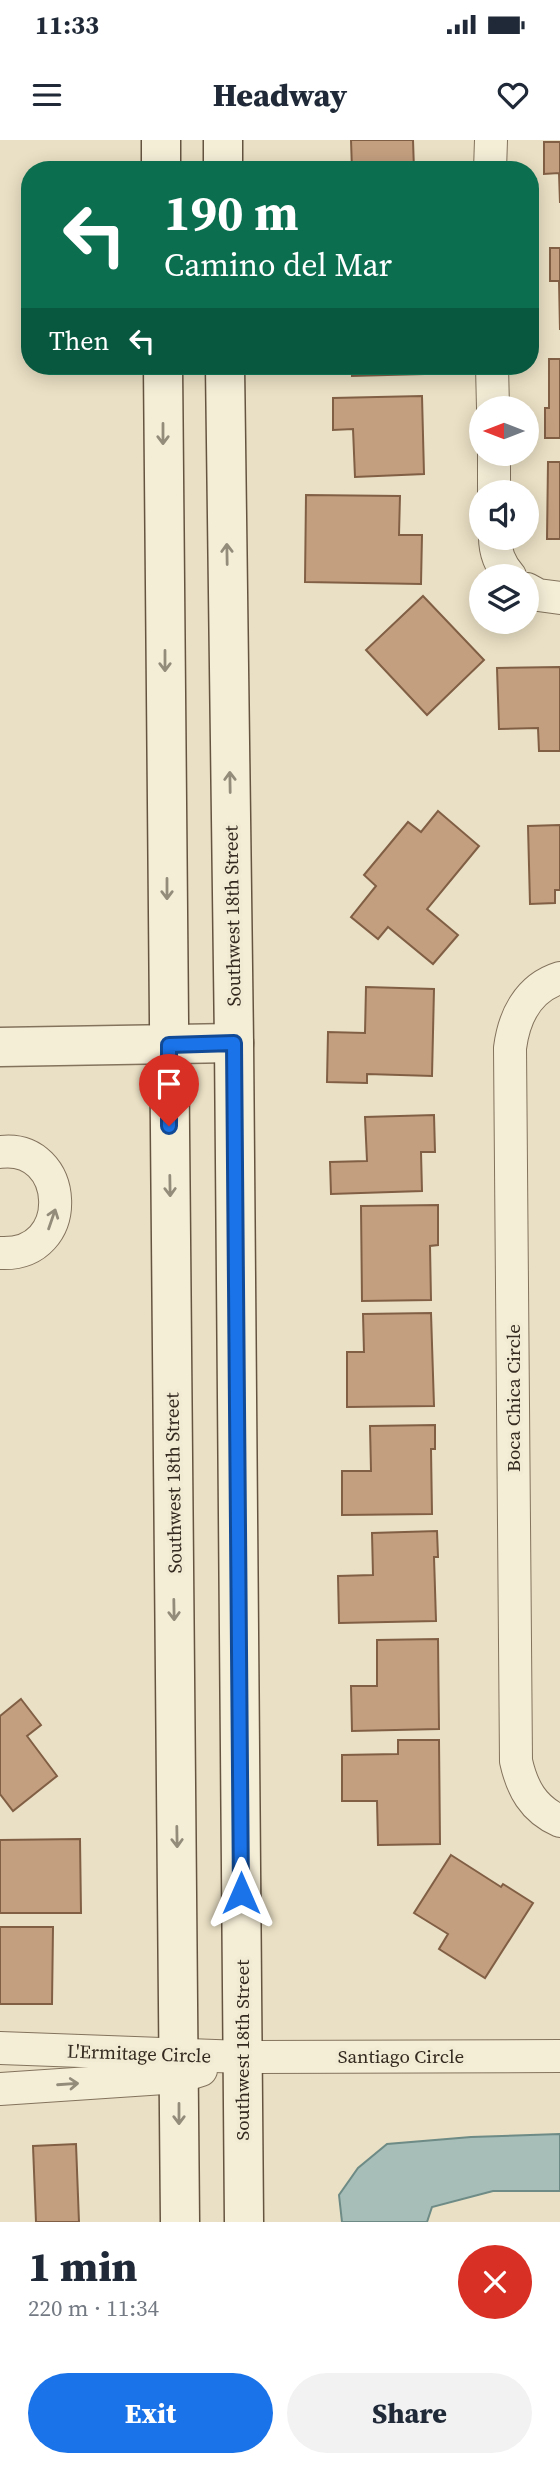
<!DOCTYPE html>
<html lang="en">
<head>
<meta charset="utf-8">
<style>
  :root { --surface:#fff; --page:#f2f2f3; --text:#1f2937; --muted:#747a83; --accent:#1a73e8 }
  body { margin:0; font-family:"Source Serif 4",serif; background:var(--page); color:var(--text); height:100vh; display:flex; flex-direction:column; font-size:26px; white-space:nowrap }
  * { box-sizing:border-box; margin:0 }
  p { font-size:23px; color:var(--muted) }
  .icon { flex:none; width:38px; height:38px; fill:none; stroke:currentColor; stroke-width:2; stroke-linecap:round; stroke-linejoin:round }
  .map { position:relative; height:2082px; overflow:hidden }
  .drawer { display:flex; flex-direction:column; background:var(--surface); flex:1 }
  .drawer>* { flex:none }
  .top-card { position:absolute; left:21px; top:21px; width:518px; height:214px; border-radius:28px; box-shadow:0 4px 18px #0003; background:#0b6e4f; color:#fff; overflow:hidden }
  .needle { width:46px; rotate:270deg }
  .controls { position:absolute; left:469px; top:256px; display:grid; gap:14px }
  .controls a { display:grid; place-items:center; width:70px; height:70px; border-radius:50%; background:var(--surface); box-shadow:0 4px 18px #0003; font-size:35px }
  .pin { position:absolute; display:grid; place-items:center; width:60px; height:60px; color:#fff; margin:-72px -30px; border-radius:50% 50% 50% 0; rotate:-45deg; box-shadow:0 0 7px #0007 }
  .pin .icon { rotate:45deg }
  .me { position:absolute; width:77px; margin:-38px; rotate:0deg; stroke-linejoin:round; filter:drop-shadow(0 0 5px #0008) }
  .turn { display:flex; align-items:center; gap:24px; height:147px; padding:0 28px; font-size:32px }
  .turn .icon { width:91px; height:91px; stroke-width:2.5 }
  .turn b { display:block; font-size:49px; line-height:60px }
  .then { display:flex; align-items:center; height:66px; padding:0 28px; background:#0003; gap:14px; font-size:26px }
  .round { display:grid; place-items:center; flex:none; width:74px; height:74px; border-radius:37px; background:var(--page) }
  .summary { display:flex; align-items:center; justify-content:space-between; height:119px; padding:0 28px }
  h1 { font-size:42px; font-weight:800; line-height:52px }
  .action { display:flex; gap:14px; margin-top:auto; padding:14px 28px }
  .action a { flex:1; height:80px; border-radius:42px; background:var(--accent); color:#fff; font-size:28px; font-weight:800; line-height:80px; text-align:center }
  .action a+a { background:var(--page); color:var(--text) }
  .status { display:flex; justify-content:space-between; align-items:center; height:49px; padding:0 35px; background:var(--surface); direction:ltr }
  .status svg { height:19px; fill:currentColor }
  header { display:flex; justify-content:space-between; align-items:center; height:91px; padding:0 28px; background:var(--surface); font-size:32px; font-weight:800 }
  .map>svg:first-child { display:block }
</style>
</head>
<body>
<div class="status"><b>11:33</b><svg viewBox="0 0 49 12"><path d="M0 12V9h3v3zM5 12V6h3v6zM10 12V3h3v9zM15 12V0h3v12zM26 1h20v11H26zM47 4h2v5h-2z"/></svg></div>
<header><svg class="icon" aria-label="menu" viewBox="0 0 24 24"><path d="M4 6h16M4 12h16M4 18h16"/></svg>Headway<svg class="icon" aria-label="heart" viewBox="0 0 24 24"><path d="M12 20l-8-8c-3-5 5-10 8-4 3-6 11-1 8 4z"/></svg></header>
<div class="map">
<svg width="560" height="2082" viewBox="0 0 560 2082">
  <rect width="100%" height="100%" fill="#eae0c5"/>
  <!-- water -->
  <path fill="#a6bdb8" stroke="#6e8b85" stroke-width="2" d="M 560,1994 L 560,2051 L 493,2051 L 432,2067 L 427,2082 L 342,2082 L 339,2055 L 358,2028 L 387,2004 L 471,1997 Z"/>
  <!-- building -->
  <g fill="#c49f7f" stroke="#805f45" stroke-width="2">
    <path d="M 351,0 L 413,0 L 414,30 L 352,30 Z"/>
    <path d="M 544,2 L 560,2 L 560,63 L 559,33 L 544,34 Z"/>
    <path d="M 550,108 L 560,108 L 560,190 L 559,141 L 550,141 Z"/>
    <path d="M 549,219 L 560,219 L 560,298 L 545,298 L 545,268 L 549,268 Z"/>
    <path d="M 352,226 L 424,226 L 424,234 L 352,236 Z"/>
    <path d="M 422,256 L 424,334 L 355,337 L 353,289 L 333,290 L 333,258 Z"/>
    <path d="M 548,322 L 560,322 L 560,399 L 547,399 Z"/>
    <path d="M 306,355 L 400,356 L 399,395 L 422,395 L 421,444 L 305,442 Z"/>
    <path d="M 423,456 L 484,520 L 427,575 L 366,510 Z"/>
    <path d="M 560,527 L 560,611 L 539,611 L 538,588 L 499,589 L 497,528 Z"/>
    <path d="M 438,671 L 479,706 L 427,769 L 458,795 L 433,824 L 388,787 L 378,799 L 351,777 L 376,746 L 364,735 L 408,682 L 421,692 Z"/>
    <path d="M 560,685 L 560,750 L 555,750 L 555,763 L 530,764 L 528,686 Z"/>
    <path d="M 366,847 L 434,849 L 432,936 L 367,934 L 367,943 L 327,942 L 328,892 L 365,893 Z"/>
    <path d="M 434,975 L 435,1012 L 421,1012 L 422,1051 L 331,1054 L 330,1022 L 367,1021 L 365,977 Z"/>
    <path d="M 438,1065 L 438,1105 L 430,1106 L 431,1160 L 362,1161 L 361,1066 Z"/>
    <path d="M 431,1173 L 434,1266 L 347,1267 L 347,1212 L 364,1212 L 363,1174 Z"/>
    <path d="M 435,1285 L 435,1309 L 431,1309 L 432,1374 L 342,1375 L 342,1331 L 371,1331 L 370,1286 Z"/>
    <path d="M 437,1391 L 438,1417 L 434,1417 L 436,1481 L 339,1483 L 338,1436 L 373,1435 L 372,1393 Z"/>
    <path d="M 438,1499 L 439,1589 L 352,1591 L 351,1546 L 377,1546 L 377,1500 Z"/>
    <path d="M 21,1559 L 41,1585 L 27,1596 L 57,1636 L 13,1671 L 0,1654 L 0,1576 Z"/>
    <path d="M 398,1600 L 439,1600 L 440,1704 L 378,1705 L 377,1661 L 342,1661 L 342,1615 L 398,1614 Z"/>
    <path d="M 80,1699 L 81,1773 L 0,1773 L 0,1700 Z"/>
    <path d="M 451,1715 L 501,1747 L 503,1744 L 533,1763 L 485,1838 L 439,1809 L 448,1794 L 414,1773 Z"/>
    <path d="M 0,1787 L 53,1787 L 52,1864 L 0,1864 Z"/>
    <path d="M 76,2004 L 79,2082 L 36,2082 L 33,2006 Z"/>
  </g>
  <g fill="none" stroke-linecap="round" stroke-linejoin="round">
    <defs>
      <g id="minor">
        <path d="M 490,30 L 491,0"/>
        <path d="M 492,226 L 493,268"/>
        <path d="M 494,313 L 494,352"/>
        <path d="M 495,397 C 495,412 500,425 510,436"/>
        <path d="M 527,449 L 538,455 L 560,458"/>
        <path d="M 560,838 C 528,848 514,877 510,908 L 516,1621 C 522,1648 533,1669 560,1681"/>
        <path d="M 0,1012 C 70,1003 77,1117 0,1113"/>
        <path d="M 0,1908 L 242,1917 L 560,1916"/>
        <path d="M 0,1949 L 179,1937 L 201,1930"/>
      </g>
      <path id="tertiary" d="M 0,907 L 234,903"/>
      <g id="secondary">
        <path d="M 161,0 L 161,30"/>
        <path d="M 223,0 L 223,30"/>
        <path d="M 163,226 L 180,2082"/>
        <path d="M 225,226 L 234,903 L 244,2082"/>
      </g>
    </defs>
    <!-- minor casing -->
    <use href="#minor" stroke="#83735d" stroke-width="34"/>
    <!-- tertiary casing -->
    <use href="#tertiary" stroke="#83735d" stroke-width="41"/>
    <!-- secondary casing -->
    <use href="#secondary" stroke="#655440" stroke-width="41"/>
    <!-- minor -->
    <use href="#minor" stroke="#f5eed7" stroke-width="32"/>
    <!-- tertiary -->
    <use href="#tertiary" stroke="#f5eed7" stroke-width="38"/>
    <!-- secondary -->
    <use href="#secondary" stroke="#f5eed7" stroke-width="38"/>
  </g>
  <!-- one-way arrows -->
  <defs><path id="oneway-shaft" d="M-6 0H5M1.5-3L5.5 0L1.5 3" fill="none" stroke-width="1.6" stroke-linecap="round" stroke-linejoin="round" transform="scale(1.75)"/></defs>
  <g stroke="#948c7b">
    <use href="#oneway-shaft" transform="translate(163 294) rotate(90)"/>
    <use href="#oneway-shaft" transform="translate(227 414) rotate(-91)"/>
    <use href="#oneway-shaft" transform="translate(165 521) rotate(90)"/>
    <use href="#oneway-shaft" transform="translate(230 642) rotate(-91)"/>
    <use href="#oneway-shaft" transform="translate(167 749) rotate(90)"/>
    <use href="#oneway-shaft" transform="translate(170 1046) rotate(89)"/>
    <use href="#oneway-shaft" transform="translate(52 1079) rotate(-71)"/>
    <use href="#oneway-shaft" transform="translate(174 1470) rotate(89)"/>
    <use href="#oneway-shaft" transform="translate(177 1697) rotate(89)"/>
    <use href="#oneway-shaft" transform="translate(68 1944) rotate(-4)"/>
    <use href="#oneway-shaft" transform="translate(179 1974) rotate(90)"/>
  </g>
  <g fill="none" stroke-linecap="round" stroke-linejoin="round">
    <defs>
      <path id="route" d="M 169,986 L 169,905 L 234,903 L 241,1753"/>
    </defs>
    <!-- route casing -->
    <use href="#route" stroke="#114b97" stroke-width="18"/>
    <!-- route -->
    <use href="#route" stroke="#1a73e8" stroke-width="12"/>
  </g>
  <g text-anchor="middle" stroke-width="7" stroke-linejoin="round" paint-order="stroke">
    <!-- street labels -->
    <g font-size="19" fill="#342a1f" stroke="#f2ebd4">
      <text transform="translate(232 776) rotate(-91)" y="7">Southwest 18th Street</text>
      <text transform="translate(513 1258) rotate(-90)" y="7">Boca Chica Circle</text>
      <text transform="translate(173 1343) rotate(-91)" y="7">Southwest 18th Street</text>
      <text transform="translate(242 1910) rotate(-90)" y="7">Southwest 18th Street</text>
      <text transform="translate(139 1913) rotate(2)" y="7">L'Ermitage Circle</text>
      <text x="401" y="1923">Santiago Circle</text>
    </g>
  </g>
</svg>
<div class="controls">
<a><svg class="needle" viewBox="-14 -14 28 28"><path d="M0-13l5 13h-10z" fill="#e53935"/><path d="M0 13l5-13h-10z" fill="#747a83"/></svg></a>
<a><svg class="icon" aria-label="sound" viewBox="0 0 24 24"><path d="M4 9h4l5-4v14l-5-4H4zM17 9q2 3 0 6"/></svg></a>
<a><svg class="icon" aria-label="layers" viewBox="0 0 24 24"><path d="M12 4l9 5-9 5-9-5zM3 14l9 5 9-5"/></svg></a>
</div>
<div class="pin" style="left:169px;top:986px;background:#d93025"><svg class="icon" aria-label="arrive" viewBox="0 0 24 24"><path d="M6 21V4h12l-3 4 3 4H6"/></svg></div>
<svg class="me" style="left:241px;top:1753px" viewBox="-20 -20 40 40"><path d="M0-17L14 15 0 8-14 15z" fill="#1a73e8" stroke="#fff" stroke-width="4"/></svg>
<div class="top-card">
<div class="turn"><svg class="icon" aria-label="left" viewBox="0 0 24 24"><path d="M17 20v-9H6M10 6l-5 5 5 5"/></svg><div><b>190 m</b>Camino del Mar</div></div>
<div class="then">Then<svg class="icon" aria-label="left" viewBox="0 0 24 24"><path d="M17 20v-9H6M10 6l-5 5 5 5"/></svg></div>
</div>
</div>
<section class="drawer">
<div class="summary"><div><h1>1 min</h1><p>220 m · 11:34</p></div><a class="round" style="background:#d93025;color:#fff"><svg class="icon" aria-label="close" viewBox="0 0 24 24"><path d="M6 6l12 12M18 6L6 18"/></svg></a></div>
<div class="action"><a>Exit</a><a>Share</a></div>
</section>
</body>
</html>
